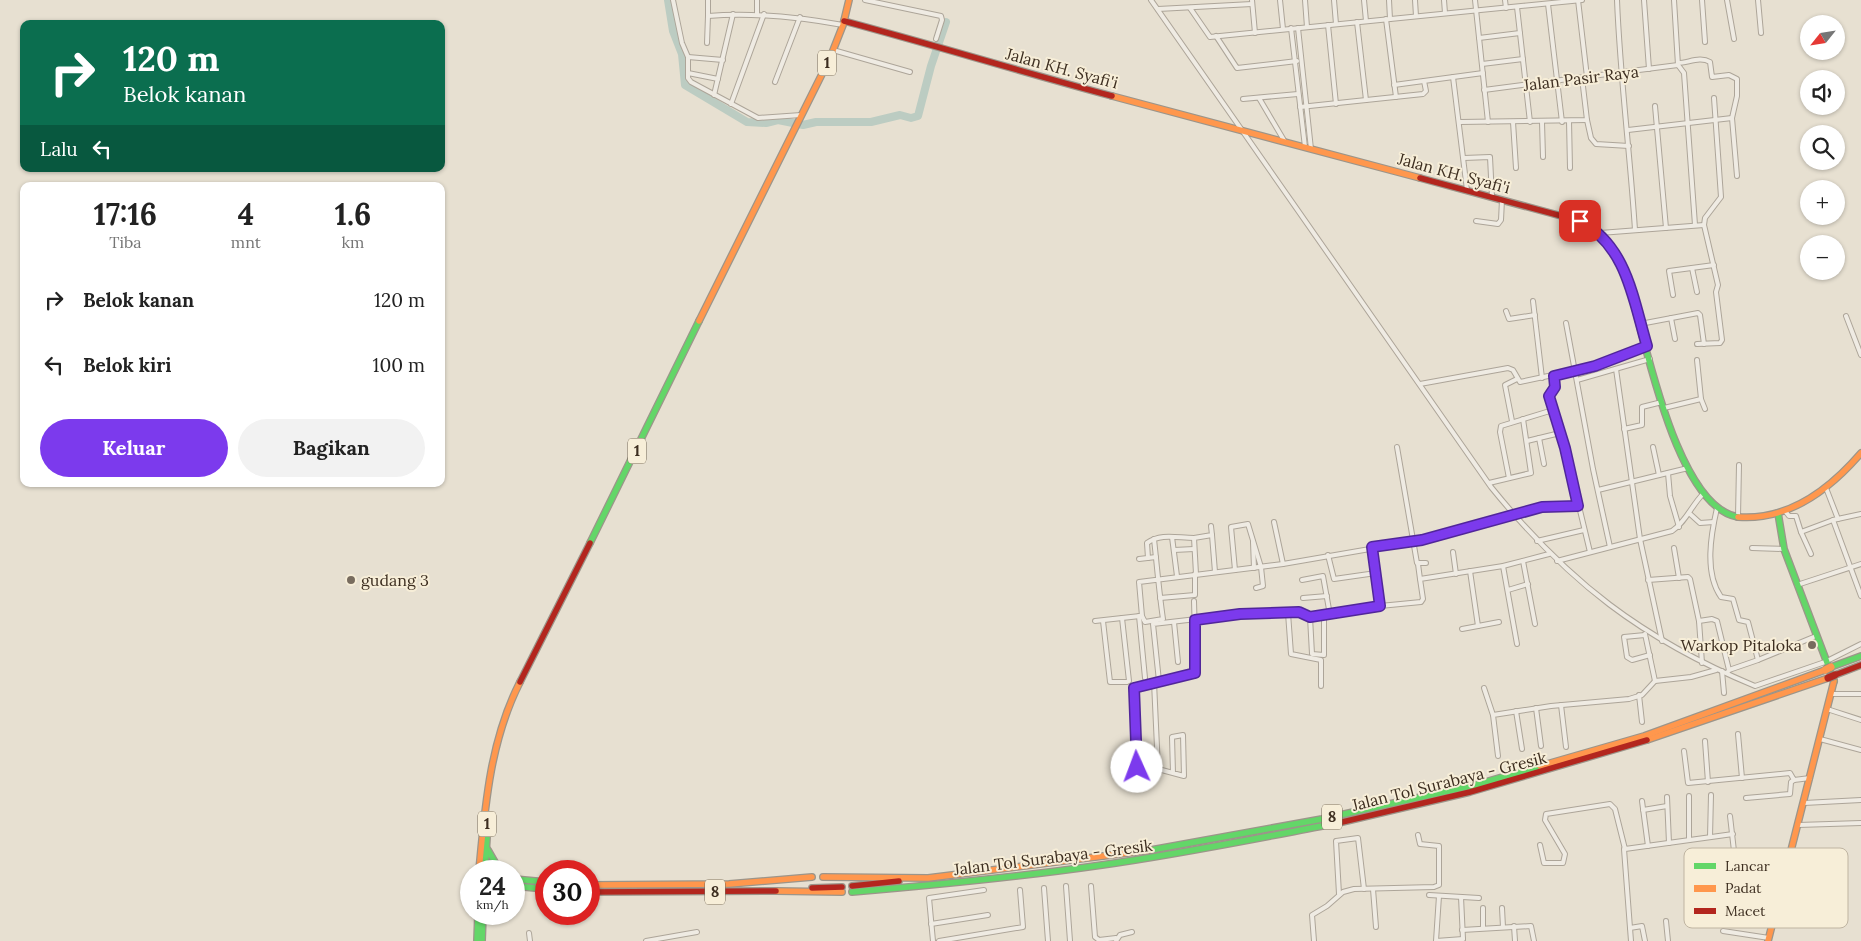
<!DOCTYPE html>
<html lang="id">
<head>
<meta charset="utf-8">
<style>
  :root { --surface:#fff; --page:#f2f2f2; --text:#222; --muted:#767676; --accent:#7c3aed }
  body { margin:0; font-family:Lora,serif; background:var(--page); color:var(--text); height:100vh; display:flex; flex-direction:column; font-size:19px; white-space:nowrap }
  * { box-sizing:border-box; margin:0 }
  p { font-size:16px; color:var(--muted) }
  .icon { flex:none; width:28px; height:28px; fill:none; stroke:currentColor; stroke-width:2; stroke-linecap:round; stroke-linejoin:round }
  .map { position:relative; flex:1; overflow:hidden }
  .drawer { position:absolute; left:20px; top:182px; width:425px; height:305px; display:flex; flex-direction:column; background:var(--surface); border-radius:10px; box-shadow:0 1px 4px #0004 }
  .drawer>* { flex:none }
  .top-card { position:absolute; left:20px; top:20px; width:425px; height:152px; border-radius:10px; box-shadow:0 1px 4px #0004; background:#0b6e4f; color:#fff; overflow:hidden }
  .needle { width:32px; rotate:240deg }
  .fabs { position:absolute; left:1800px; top:15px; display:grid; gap:10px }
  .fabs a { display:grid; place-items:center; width:45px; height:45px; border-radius:50%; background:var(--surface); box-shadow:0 1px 4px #0004; font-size:25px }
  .speed { position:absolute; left:460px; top:860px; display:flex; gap:10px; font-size:25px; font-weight:700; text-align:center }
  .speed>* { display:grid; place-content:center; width:65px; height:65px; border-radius:50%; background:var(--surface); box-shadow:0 1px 4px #0004; line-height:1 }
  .speed small { font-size:12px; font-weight:400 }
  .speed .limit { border:8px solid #d22; background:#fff; color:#111 }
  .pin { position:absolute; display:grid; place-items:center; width:42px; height:42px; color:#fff; margin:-21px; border-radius:10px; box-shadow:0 2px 8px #0006 }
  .me { position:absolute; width:55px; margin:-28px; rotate:358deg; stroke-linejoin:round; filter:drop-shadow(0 0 4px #0008) }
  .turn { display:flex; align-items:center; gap:18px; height:105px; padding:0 20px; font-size:22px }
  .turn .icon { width:65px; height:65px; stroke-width:2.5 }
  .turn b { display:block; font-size:35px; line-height:42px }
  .then { display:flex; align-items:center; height:48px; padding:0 20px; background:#0003; gap:10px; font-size:19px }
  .eta { display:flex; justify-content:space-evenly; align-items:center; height:85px; text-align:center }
  .eta b { font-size:30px; font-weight:700; line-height:35px }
  .primary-button { display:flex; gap:10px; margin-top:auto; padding:10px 20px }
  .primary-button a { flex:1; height:58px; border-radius:30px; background:var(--accent); color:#fff; font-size:20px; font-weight:700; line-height:58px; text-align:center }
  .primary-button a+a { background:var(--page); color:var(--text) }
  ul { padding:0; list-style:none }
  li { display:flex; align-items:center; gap:15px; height:65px; padding:0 20px }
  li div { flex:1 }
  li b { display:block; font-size:19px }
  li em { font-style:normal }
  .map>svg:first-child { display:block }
</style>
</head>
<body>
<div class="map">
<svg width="1861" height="941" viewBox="0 0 1861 941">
  <rect width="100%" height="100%" fill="#e7e0d1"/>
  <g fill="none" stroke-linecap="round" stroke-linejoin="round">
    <!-- river -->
    <path stroke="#bcccc2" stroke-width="8" d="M 668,0 L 673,31 L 682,54 L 685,85 L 747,122 L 766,123 L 778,120 L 803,125 L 816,122 L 871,122 L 900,115 L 911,118 L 918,116 L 931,66 L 946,22"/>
    <defs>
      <g id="street">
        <path d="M 673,0 L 682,43 L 688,57 L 688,78 L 691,82 L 758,118 L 801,115"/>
        <path d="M 708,0 L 708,16 C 754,12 798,17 843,25"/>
        <path d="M 865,0 L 941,16 L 942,20 L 936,39"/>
        <path d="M 1151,0 L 1491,487 C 1568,582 1642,639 1755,686 L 1825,662 L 1861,644"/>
        <path d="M 1252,0 L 1255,33"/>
        <path d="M 1280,0 L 1283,29"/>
        <path d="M 1305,0 L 1307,27"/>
        <path d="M 1334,0 L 1336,24"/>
        <path d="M 1364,0 L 1366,21"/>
        <path d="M 1389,0 L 1390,19"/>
        <path d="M 1415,0 L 1416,16"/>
        <path d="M 1444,0 L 1445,13"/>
        <path d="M 1475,0 L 1488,122"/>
        <path d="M 1505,0 L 1506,8"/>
        <path d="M 1578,0 L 1587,77"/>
        <path d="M 1617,0 C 1620,77 1630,153 1635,230"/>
        <path d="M 1644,0 L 1649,69"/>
        <path d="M 1674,0 L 1678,65 L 1684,73 L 1695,225"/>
        <path d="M 1702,0 L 1705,42"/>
        <path d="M 1727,0 L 1734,39"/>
        <path d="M 1758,0 L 1761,33"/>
        <path d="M 1548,4 L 1562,122"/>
        <path d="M 1517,7 L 1530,122"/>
        <path d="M 1190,8 L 1210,37 L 1582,0"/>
        <path d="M 1158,9 L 1252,4"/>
        <path d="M 757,14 L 757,0"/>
        <path d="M 1386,19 L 1396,97"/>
        <path d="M 1357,22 L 1366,100"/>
        <path d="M 1328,25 L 1336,104"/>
        <path d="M 1291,28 L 1305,147"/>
        <path d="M 1298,28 L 1311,149"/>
        <path d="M 1216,36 L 1237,68 L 1297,61"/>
        <path d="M 1479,38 L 1520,33"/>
        <path d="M 707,43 L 708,16"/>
        <path d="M 833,50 L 910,72"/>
        <path d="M 688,57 L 723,60"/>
        <path d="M 1678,63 C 1688,63 1700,56 1710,62 L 1712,77 L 1729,75 L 1737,79 L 1737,96 L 1732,118 L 1737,176"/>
        <path d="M 1482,64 L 1523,59"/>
        <path d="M 688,73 L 718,79"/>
        <path d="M 1453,77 L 1467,190"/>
        <path d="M 775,82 L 800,17"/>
        <path d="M 1394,85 L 1483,73"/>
        <path d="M 1484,90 L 1678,65"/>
        <path d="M 714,95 L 733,14"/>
        <path d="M 1259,98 L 1285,142"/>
        <path d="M 1243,99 L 1298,94"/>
        <path d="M 731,104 L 764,14"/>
        <path d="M 1655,106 L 1666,228"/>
        <path d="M 1300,107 L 1423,94 L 1426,91 L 1424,81"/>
        <path d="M 1587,120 L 1591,138 L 1596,144 L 1629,146"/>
        <path d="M 1569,121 L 1570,168"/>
        <path d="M 1460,122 L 1587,120 L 1582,78"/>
        <path d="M 1513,122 L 1516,168"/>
        <path d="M 1542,122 L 1543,157"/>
        <path d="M 1628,130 L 1732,118"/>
        <path d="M 1464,158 L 1490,157 L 1492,197"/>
        <path d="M 1476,221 L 1498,224 L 1501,220 L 1502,200"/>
        <path d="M 1600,233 L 1704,225"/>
        <path d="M 1692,268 L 1697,292"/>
        <path d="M 1673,295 L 1669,271 L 1714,265"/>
        <path d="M 1533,301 L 1542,378"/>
        <path d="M 1506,311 L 1509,319 L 1535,315"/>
        <path d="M 1846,316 L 1861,355"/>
        <path d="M 1671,318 L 1675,339"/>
        <path d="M 1566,323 L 1593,469 L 1610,547"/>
        <path d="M 1640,324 L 1698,313 L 1700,315 L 1704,344"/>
        <path d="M 1697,344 L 1720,343 L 1722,340 L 1716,292 L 1718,285 L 1704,225 L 1705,218 L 1721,197 L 1714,98"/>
        <path d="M 1697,360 L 1701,399 L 1705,409"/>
        <path d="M 1616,369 L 1640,539 L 1662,641"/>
        <path d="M 1554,376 L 1555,387 L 1549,397 L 1565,448 L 1590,552"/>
        <path d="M 1577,380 L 1650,359"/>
        <path d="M 1420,384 L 1508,368 L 1513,370 L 1520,382 L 1595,366 L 1647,346"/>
        <path d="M 1664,408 L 1701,399"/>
        <path d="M 1512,421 L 1505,385 L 1517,379"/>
        <path d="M 1624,429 L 1642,425 L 1642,407 L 1662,402"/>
        <path d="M 1539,438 L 1544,464"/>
        <path d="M 1527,441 L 1560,433"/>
        <path d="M 1397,447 L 1417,563 L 1426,563"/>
        <path d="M 1653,447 L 1659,475"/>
        <path d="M 1668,473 L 1670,496 L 1679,527"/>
        <path d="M 1509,478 L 1500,432 L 1501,426 L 1553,410"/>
        <path d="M 1489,483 L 1531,473 L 1523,419"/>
        <path d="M 1826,488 L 1838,519"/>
        <path d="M 1598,490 L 1688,468"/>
        <path d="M 1717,508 C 1711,534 1704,573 1721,597 L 1733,599 L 1739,620 L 1748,622 L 1758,660"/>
        <path d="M 1785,511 L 1789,516 L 1796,516 L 1801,532 L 1833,520 L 1861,514"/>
        <path d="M 1689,513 L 1700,523 L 1714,522"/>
        <path d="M 1738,517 L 1739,465"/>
        <path d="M 1833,520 L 1861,596"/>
        <path d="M 1274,522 L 1283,564"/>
        <path d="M 1801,532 L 1811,554"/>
        <path d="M 1212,535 L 1215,572"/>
        <path d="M 1172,537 L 1177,576"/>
        <path d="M 1154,539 C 1157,566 1159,592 1163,619 L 1145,622 L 1142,616 L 1139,582 L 1283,564 L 1422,540 L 1542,507 L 1578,506"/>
        <path d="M 1537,541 L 1584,530"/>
        <path d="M 1253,542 L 1254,568"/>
        <path d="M 1372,547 L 1376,573"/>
        <path d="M 1674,548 L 1679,578"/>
        <path d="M 1752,548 L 1784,549"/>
        <path d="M 1174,550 L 1194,549"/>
        <path d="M 1453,552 L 1456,574"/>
        <path d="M 1328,555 L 1334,579 L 1376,573 L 1380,606"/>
        <path d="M 1148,558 L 1147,543 C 1161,533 1177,538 1194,538"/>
        <path d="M 1139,559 L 1156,557"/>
        <path d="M 1523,561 L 1535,624"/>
        <path d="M 1557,561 L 1672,531 C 1686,522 1691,506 1703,494"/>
        <path d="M 1418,564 L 1420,579"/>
        <path d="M 1503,566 L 1517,644"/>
        <path d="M 1235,570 L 1231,527 L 1248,524 L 1261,567 L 1263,586 L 1256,588"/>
        <path d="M 1470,571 L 1478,626 L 1499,622"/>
        <path d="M 1196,574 L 1194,538 L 1212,535 L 1211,526"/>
        <path d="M 1302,580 L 1323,576 L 1330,615"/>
        <path d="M 1648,580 L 1688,577 L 1690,579 L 1699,621 L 1702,663"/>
        <path d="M 1797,585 L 1861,564"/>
        <path d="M 1508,590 L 1528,584"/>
        <path d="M 1160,598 L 1195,595 L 1195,574"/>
        <path d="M 1303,598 L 1327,596"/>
        <path d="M 1288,613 L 1291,654 L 1321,660 L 1321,686"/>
        <path d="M 1139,616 L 1145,678"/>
        <path d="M 1310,617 L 1312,654 L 1324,655 L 1324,616 L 1380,606 L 1421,602 L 1423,599 L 1420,579 L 1503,566 L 1549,554"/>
        <path d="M 1095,621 L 1140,616"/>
        <path d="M 1103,621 L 1110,682 L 1127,682 L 1129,681 L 1122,618"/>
        <path d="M 1699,621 L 1712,619 L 1717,621 L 1729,670"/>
        <path d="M 1174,622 L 1178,662"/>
        <path d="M 1462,629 L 1478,626"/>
        <path d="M 1645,634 L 1655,681"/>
        <path d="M 1645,635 L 1624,637 L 1627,657 L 1632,660 L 1650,655"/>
        <path d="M 1722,671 L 1724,693"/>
        <path d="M 1727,673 L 1729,670 L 1758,660 L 1816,636"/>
        <path d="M 1159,681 L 1153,624 L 1240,614 L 1299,612 L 1306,617 L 1324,616"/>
        <path d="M 1154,682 L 1158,769"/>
        <path d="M 1484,688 L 1493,715"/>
        <path d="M 1832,694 L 1861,694"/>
        <path d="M 1639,695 L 1642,722"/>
        <path d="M 1561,705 L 1566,747"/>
        <path d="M 1536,708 L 1541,746"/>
        <path d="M 1827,709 L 1861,720"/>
        <path d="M 1516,711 L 1522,749"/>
        <path d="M 1738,734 L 1742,778"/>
        <path d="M 1820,739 L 1861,750"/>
        <path d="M 1705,741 L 1708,782"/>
        <path d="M 1684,751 L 1688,783 L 1790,773 L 1794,780 L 1810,778"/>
        <path d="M 1498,756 L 1493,715 L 1551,706 L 1629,699 L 1642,695 L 1655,681 L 1691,677 L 1716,670"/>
        <path d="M 1173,773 L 1172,737 L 1183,735 L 1184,776 L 1158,769 L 1137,767 L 1133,688 L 1196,672 L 1194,601"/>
        <path d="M 1667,797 L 1669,843"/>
        <path d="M 1746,798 L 1790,794 L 1791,782 L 1794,780"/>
        <path d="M 1642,801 L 1648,846"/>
        <path d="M 1804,803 L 1861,800"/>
        <path d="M 1643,810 L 1667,806"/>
        <path d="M 1730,816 L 1738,886 L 1781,890"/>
        <path d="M 1798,825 L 1861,823"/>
        <path d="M 1710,837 L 1711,795"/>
        <path d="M 1689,840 L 1689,796"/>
        <path d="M 1540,845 L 1544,863 L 1563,863 L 1565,854 L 1545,820 L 1546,814 L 1610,804 L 1615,809 L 1625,849 L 1733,834"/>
        <path d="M 1624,849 L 1630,928"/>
        <path d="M 1066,886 L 1070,941"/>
        <path d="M 1091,886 L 1095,937 L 1099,940 L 1116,938"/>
        <path d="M 1044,888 L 1048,941"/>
        <path d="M 1373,889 L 1376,927"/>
        <path d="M 1751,889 L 1752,918 L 1758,923 L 1772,925"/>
        <path d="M 1339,894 L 1336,841 L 1358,838 L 1364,889"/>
        <path d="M 1429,895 L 1479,898"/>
        <path d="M 1439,896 L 1436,941 L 1463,939"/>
        <path d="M 1461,897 L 1463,939"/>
        <path d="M 1779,899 L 1832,900"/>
        <path d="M 1502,908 L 1503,927"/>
        <path d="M 1666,921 L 1668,941"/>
        <path d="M 931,924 L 988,915"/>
        <path d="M 1514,926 L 1515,941"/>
        <path d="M 1483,927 L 1483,908"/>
        <path d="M 1462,930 L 1531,926 L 1534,941"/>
        <path d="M 1723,931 L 1769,938"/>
        <path d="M 529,933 L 530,941"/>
        <path d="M 646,941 L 697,932"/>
        <path d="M 933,941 L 929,898 L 984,890"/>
        <path d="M 939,941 L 1023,927 L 1020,890"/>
        <path d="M 1116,941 L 1120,935 L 1132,932"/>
        <path d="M 1314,941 L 1312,915 L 1327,906 L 1343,892 L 1354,889 L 1434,887 L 1439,885 L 1439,846 L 1420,844 L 1418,835"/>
        <path d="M 1631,941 L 1630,928 L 1642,926 L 1645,941"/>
      </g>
      <g id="fast">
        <path d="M 1616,255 C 1628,273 1632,298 1638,319 C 1651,367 1682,508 1738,517"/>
        <path d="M 1778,513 L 1784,549 L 1834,681"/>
        <path d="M 590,543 L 699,321"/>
        <path d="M 1831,667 L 1861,656"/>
        <path d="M 488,850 L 500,871"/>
        <path d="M 1151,850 L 1322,819 L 1475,785 L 1540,766"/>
        <path d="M 485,871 L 487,837"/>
        <path d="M 514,879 L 546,882"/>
        <path d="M 514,886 L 546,889"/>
        <path d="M 852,892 C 935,885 1019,877 1102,865 C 1181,854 1259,838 1338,823"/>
        <path d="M 477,941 L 478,914"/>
        <path d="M 482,941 L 483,914"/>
      </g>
      <g id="slow">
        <path d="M 1112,96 L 1420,178"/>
        <path d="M 699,321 L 830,58 L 843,25 L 849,0"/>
        <path d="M 1738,517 C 1789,521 1830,489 1861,453"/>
        <path d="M 1647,740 L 1828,678"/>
        <path d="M 1540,766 L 1644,736 L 1825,670"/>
        <path d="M 479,871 C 485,806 490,741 520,682"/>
        <path d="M 823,877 L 928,878 L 1151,850"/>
        <path d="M 589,885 L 729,884 L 812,877"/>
        <path d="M 776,891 L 842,892"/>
        <path d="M 1768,941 L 1834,681"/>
      </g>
      <g id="jam">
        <path d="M 844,21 C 934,45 1022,72 1112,96"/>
        <path d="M 1420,178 L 1580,221 L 1599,234 L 1616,255"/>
        <path d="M 1835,675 L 1861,665"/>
        <path d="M 520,682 L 590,543"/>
        <path d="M 1338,823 L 1470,792 L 1647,740"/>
        <path d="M 852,886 L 899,881"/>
        <path d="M 812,888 L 842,887"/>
        <path d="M 589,892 L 776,891"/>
      </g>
    </defs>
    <!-- street casing -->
    <use href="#street" stroke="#ada599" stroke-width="6"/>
    <!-- fast casing -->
    <use href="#fast" stroke="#9c958a" stroke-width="8"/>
    <!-- slow casing -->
    <use href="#slow" stroke="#9c958a" stroke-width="8"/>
    <!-- jam casing -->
    <use href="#jam" stroke="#9c958a" stroke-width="8"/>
    <!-- street -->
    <use href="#street" stroke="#efebe3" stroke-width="4"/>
    <!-- fast -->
    <use href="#fast" stroke="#63d668" stroke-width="5.5"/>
    <!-- slow -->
    <use href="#slow" stroke="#ff974d" stroke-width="5.5"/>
    <!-- jam -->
    <use href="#jam" stroke="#b3261e" stroke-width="5.5"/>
    <defs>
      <path id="slow-bridge" d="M 1825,670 L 1831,667"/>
      <path id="jam-bridge" d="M 1828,678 L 1835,675"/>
    </defs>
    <!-- slow-bridge casing -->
    <use href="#slow-bridge" stroke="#928b80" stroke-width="9" stroke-linecap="butt"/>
    <!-- jam-bridge casing -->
    <use href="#jam-bridge" stroke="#928b80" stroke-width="9" stroke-linecap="butt"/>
    <!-- slow-bridge -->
    <use href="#slow-bridge" stroke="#ff974d" stroke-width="7"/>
    <!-- jam-bridge -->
    <use href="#jam-bridge" stroke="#b3261e" stroke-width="7"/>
  </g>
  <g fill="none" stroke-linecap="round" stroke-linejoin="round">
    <defs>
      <path id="route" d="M 1137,767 L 1134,688 L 1195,673 L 1195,620 L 1240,614 L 1299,612 L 1310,617 L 1380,606 L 1372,547 L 1422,540 L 1542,507 L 1578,506 L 1565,448 L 1549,396 L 1555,387 L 1554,376 L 1595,366 L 1647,346 C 1633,299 1627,246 1580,221"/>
    </defs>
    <!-- route casing -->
    <use href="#route" stroke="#51269a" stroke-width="12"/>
    <!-- route -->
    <use href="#route" stroke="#7c3aed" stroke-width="9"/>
  </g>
  <!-- markers -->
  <g fill="#786c5e" stroke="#f7eed8" stroke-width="2">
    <circle cx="351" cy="580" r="5"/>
    <circle cx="1812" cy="645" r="5"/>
  </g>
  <g text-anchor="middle" stroke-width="4" stroke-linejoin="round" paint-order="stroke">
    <!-- shield labels -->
    <g fill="#f7eed8" stroke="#756857" stroke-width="1">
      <rect x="818" y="50.5" width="18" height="25" rx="4"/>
      <rect x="628" y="438.5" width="18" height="25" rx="4"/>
      <rect x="1322" y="804.5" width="20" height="25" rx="4"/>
      <rect x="478" y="811.5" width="18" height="25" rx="4"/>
      <rect x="705" y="879.5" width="20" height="25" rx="4"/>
    </g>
    <g font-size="15" font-weight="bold" fill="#3d2e20">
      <text x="827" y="68">1</text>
      <text x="637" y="456">1</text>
      <text x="1332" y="822">8</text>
      <text x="487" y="829">1</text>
      <text x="715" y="897">8</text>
    </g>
    <!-- street labels -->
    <g font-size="16" fill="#3d2e20" stroke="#f7eed8">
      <text transform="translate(1062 68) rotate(15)" y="6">Jalan KH. Syafi'i</text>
      <text transform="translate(1581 78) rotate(-7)" y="6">Jalan Pasir Raya</text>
      <text transform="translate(1454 173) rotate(15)" y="6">Jalan KH. Syafi'i</text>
      <text transform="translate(1449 781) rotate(-14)" y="6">Jalan Tol Surabaya - Gresik</text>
      <text transform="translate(1053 857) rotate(-7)" y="6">Jalan Tol Surabaya - Gresik</text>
    </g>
    <!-- poi labels -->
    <g font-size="16" fill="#3d2e20" stroke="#f7eed8" text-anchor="start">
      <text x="361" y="586">gudang 3</text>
      <text x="1802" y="651" text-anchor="end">Warkop Pitaloka</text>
    </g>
  </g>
  <!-- legend -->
  <rect x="1684" y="848" width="164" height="80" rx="8" fill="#f7eed8" stroke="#bfb4a1" stroke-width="1"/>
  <rect x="1694" y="863" width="22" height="6" fill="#63d668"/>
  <rect x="1694" y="885" width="22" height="7" fill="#ff974d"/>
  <rect x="1694" y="908" width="22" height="6" fill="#b3261e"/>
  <g font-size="14" fill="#3d2e20">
    <text x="1725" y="871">Lancar</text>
    <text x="1725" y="893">Padat</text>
    <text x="1725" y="916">Macet</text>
  </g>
</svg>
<div class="fabs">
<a><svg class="needle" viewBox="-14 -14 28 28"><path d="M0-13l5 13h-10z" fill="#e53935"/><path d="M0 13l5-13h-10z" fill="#767676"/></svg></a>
<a><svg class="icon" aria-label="sound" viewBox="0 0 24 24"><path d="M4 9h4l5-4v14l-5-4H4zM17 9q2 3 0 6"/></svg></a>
<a><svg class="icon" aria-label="search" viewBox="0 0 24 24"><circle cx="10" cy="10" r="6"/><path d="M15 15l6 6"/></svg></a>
<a>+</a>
<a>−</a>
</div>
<div class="speed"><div>24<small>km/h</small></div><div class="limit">30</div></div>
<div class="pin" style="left:1580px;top:221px;background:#d93025"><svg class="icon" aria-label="arrive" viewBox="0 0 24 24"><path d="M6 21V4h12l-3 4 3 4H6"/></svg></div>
<svg class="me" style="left:1137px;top:767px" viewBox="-20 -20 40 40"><circle r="19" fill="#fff"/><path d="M0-13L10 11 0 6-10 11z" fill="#7c3aed"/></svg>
<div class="top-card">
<div class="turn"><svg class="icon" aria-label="right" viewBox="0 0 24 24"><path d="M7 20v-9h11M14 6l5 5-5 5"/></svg><div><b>120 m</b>Belok kanan</div></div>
<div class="then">Lalu<svg class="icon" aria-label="left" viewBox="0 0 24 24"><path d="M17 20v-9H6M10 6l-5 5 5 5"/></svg></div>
</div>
<section class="drawer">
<div class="eta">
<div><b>17:16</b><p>Tiba</p></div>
<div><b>4</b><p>mnt</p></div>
<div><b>1.6</b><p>km</p></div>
</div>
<ul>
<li><svg class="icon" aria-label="right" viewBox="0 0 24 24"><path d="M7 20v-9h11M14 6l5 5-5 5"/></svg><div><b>Belok kanan</b></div><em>120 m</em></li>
<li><svg class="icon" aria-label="left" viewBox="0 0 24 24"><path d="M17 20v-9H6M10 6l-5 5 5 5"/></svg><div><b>Belok kiri</b></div><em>100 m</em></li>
</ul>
<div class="primary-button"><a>Keluar</a><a>Bagikan</a></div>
</section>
</div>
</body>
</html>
